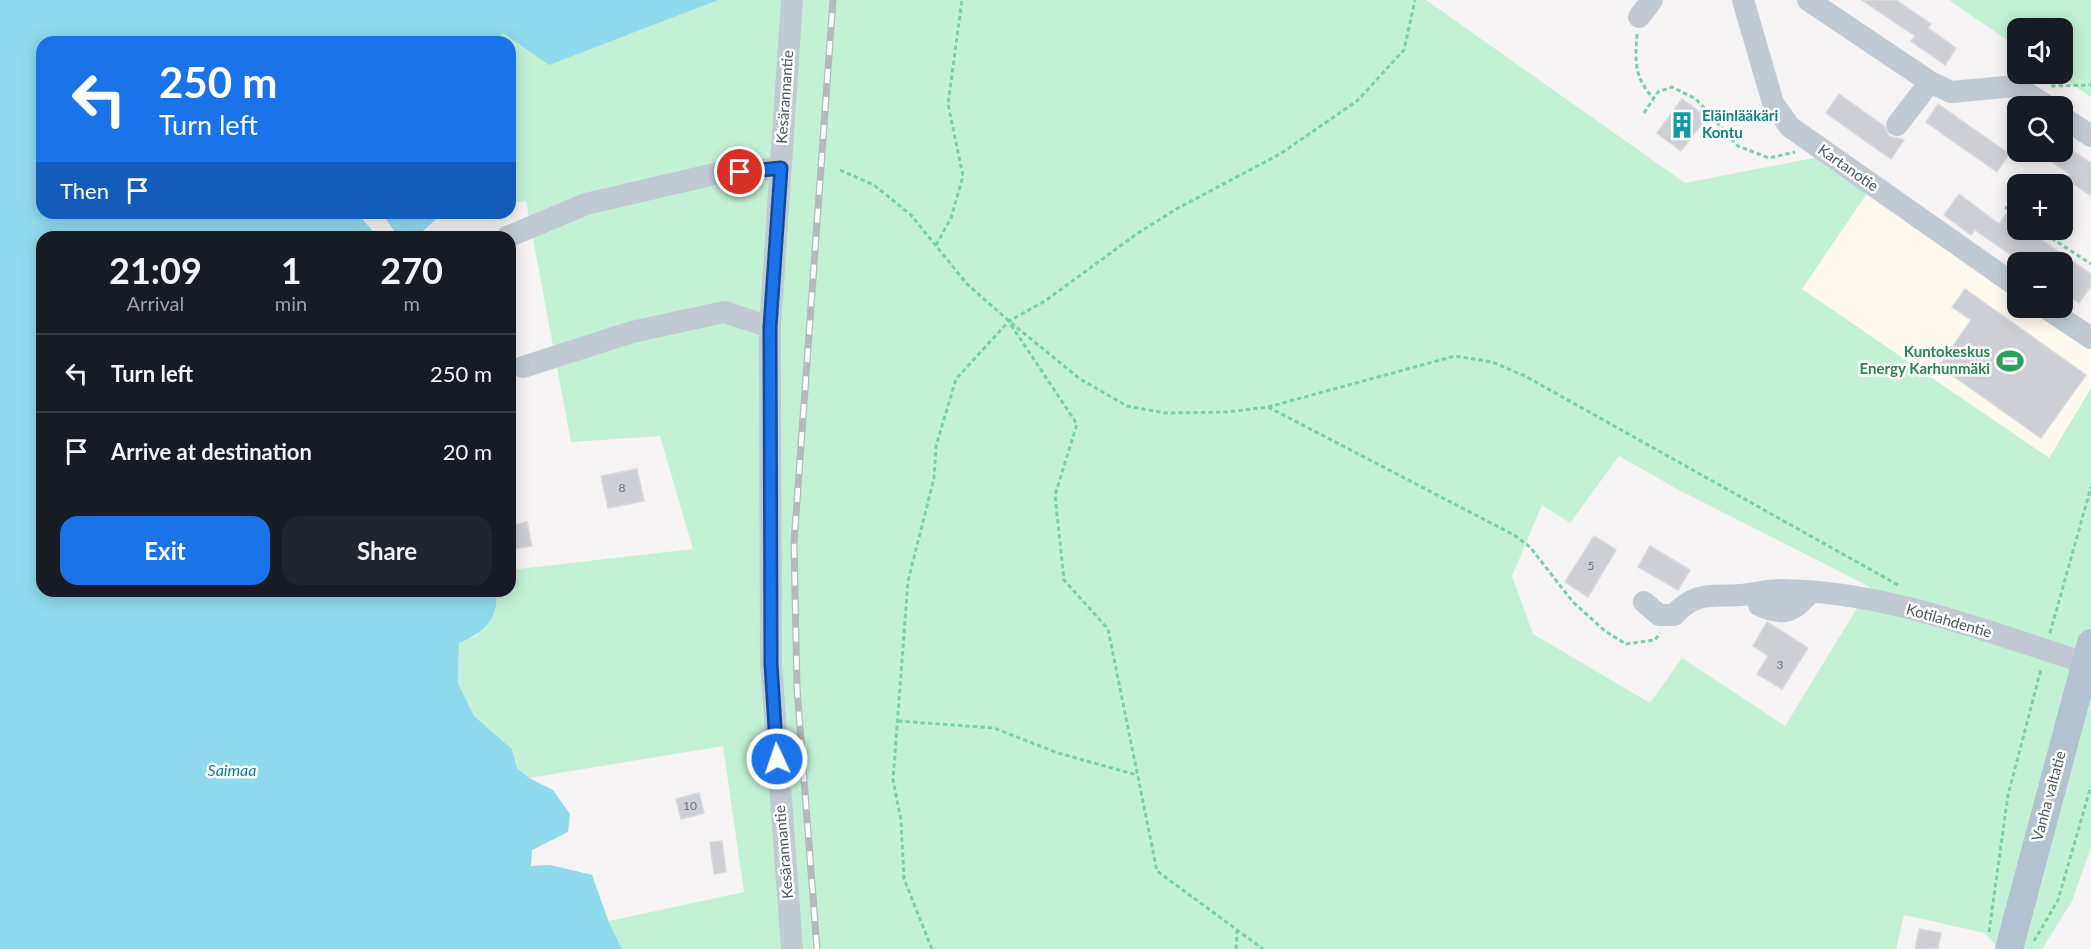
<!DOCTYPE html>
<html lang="en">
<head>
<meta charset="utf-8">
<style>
  :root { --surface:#171b24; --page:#20242c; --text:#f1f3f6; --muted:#9ea1a6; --line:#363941; --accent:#1a73e8 }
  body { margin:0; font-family:Lato,sans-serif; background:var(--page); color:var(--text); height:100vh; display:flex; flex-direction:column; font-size:22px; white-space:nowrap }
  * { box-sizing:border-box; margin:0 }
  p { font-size:20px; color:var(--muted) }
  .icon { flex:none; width:33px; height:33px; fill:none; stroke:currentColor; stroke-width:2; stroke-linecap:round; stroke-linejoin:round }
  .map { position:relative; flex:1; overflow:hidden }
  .details { position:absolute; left:36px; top:231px; width:480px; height:366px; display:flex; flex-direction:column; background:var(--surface); border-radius:18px; box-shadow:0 3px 15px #0003 }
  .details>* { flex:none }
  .guide { position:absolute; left:36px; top:36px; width:480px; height:183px; border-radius:18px; box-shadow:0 3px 15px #0003; background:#1a73e8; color:#fff; overflow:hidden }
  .tools { position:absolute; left:2007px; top:18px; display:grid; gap:12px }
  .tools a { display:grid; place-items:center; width:66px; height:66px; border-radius:12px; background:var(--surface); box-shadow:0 3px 15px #0003; font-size:30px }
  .pin { position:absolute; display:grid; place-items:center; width:51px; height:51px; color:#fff; margin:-26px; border:3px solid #fff; border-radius:50%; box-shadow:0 2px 6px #0007 }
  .me { position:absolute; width:66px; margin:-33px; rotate:357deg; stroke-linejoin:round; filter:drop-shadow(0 0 4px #0008) }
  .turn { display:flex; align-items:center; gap:21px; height:126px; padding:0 24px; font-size:27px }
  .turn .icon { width:78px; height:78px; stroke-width:2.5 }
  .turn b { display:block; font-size:42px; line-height:51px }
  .then { display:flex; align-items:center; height:57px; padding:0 24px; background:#0003; gap:12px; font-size:22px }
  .eta { display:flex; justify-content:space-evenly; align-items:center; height:102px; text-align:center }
  .eta b { font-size:36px; font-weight:700; line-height:42px }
  .cta { display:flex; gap:12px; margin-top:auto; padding:12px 24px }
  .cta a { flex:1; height:69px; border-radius:18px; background:var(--accent); color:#fff; font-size:24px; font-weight:700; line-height:69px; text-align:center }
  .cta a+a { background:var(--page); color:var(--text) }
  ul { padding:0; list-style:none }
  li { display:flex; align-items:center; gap:18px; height:78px; padding:0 24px; border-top:2px solid var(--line) }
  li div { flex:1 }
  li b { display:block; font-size:22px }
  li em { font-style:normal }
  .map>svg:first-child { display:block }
</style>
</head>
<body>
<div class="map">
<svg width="2091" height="949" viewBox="0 0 2091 949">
  <rect width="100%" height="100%" fill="#f5f3f3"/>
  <!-- commercial -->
  <path fill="#fdf9ef" d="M 1868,192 L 2017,296 L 2018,308 L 2034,308 L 2091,347 L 2091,388 L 2050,458 L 1802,289 Z"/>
  <!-- green -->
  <g fill="#c3f1d5" fill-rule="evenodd">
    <path d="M 328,0 L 1426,0 L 1685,183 L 1819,157 L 1868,192 L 1802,289 L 2049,458 L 2091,388 L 2091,847 L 2072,901 L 2042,949 L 1999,949 L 1985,933 L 1904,915 L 1896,949 L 453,949 L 550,865 L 592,875 L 609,921 L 744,892 L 723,746 L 529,778 L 517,768 L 512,749 L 474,716 L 458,683 L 459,642 L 477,636 L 495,591 L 510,591 L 510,570 L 693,549 L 660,436 L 571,442 L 526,201 L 510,203 L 510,42 L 313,42 ZM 1619,456 L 1679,490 L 1870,587 L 1785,726 L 1682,658 L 1650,703 L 1533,634 L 1512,576 L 1542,505 L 1570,523 Z"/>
    <path d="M 1949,0 L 2091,0 L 2091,97 L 2056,74 L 2062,74 L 2062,28 L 2018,28 L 2017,47 Z"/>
  </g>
  <!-- water -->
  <g fill="#90daee">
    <path d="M 0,0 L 718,0 L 549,65 L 503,33 L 493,42 L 42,42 L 42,213 L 361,213 L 363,220 L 378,237 L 42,237 L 42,591 L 495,591 C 501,618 482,634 459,643 L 458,683 L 474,716 L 512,749 L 517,768 L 529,778 L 553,790 L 570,814 L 568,832 L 532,850 L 531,866 L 550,865 L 592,875 L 608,921 L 622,949 L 0,949 Z"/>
    <path d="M 382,213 L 443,213 L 416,237 L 397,235 Z"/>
  </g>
  <!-- building -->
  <g fill="#cdcfd5" stroke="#d7d9de" stroke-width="1.5">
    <path d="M 1862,0 L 1896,0 L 1931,24 L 1928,28 L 1956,48 L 1945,65 L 1911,41 L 1915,36 Z"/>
    <path d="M 1839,94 L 1884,126 L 1889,136 L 1904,140 L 1891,159 L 1826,113 Z"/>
    <path d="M 1682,99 L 1707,117 L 1681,151 L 1657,133 Z"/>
    <path d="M 1938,104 L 2009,154 L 1997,172 L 1926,122 Z"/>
    <path d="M 2062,144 L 2091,163 L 2091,196 L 2067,179 L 2070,174 L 2037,152 L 2062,152 Z"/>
    <path d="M 1959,194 L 1999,224 L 2006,214 L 2018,223 L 2018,230 L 2027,230 L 2091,274 L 2091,286 L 2079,303 L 2062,291 L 2062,262 L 2021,262 L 1975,230 L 1971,235 L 1944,215 Z"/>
    <path d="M 1965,289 L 2086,375 L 2041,438 L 1939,366 L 1971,320 L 1952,307 Z"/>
    <path d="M 637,469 L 644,501 L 608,508 L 601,476 Z"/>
    <path d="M 527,522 L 532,546 L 514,549 L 510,526 Z"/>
    <path d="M 1594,536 L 1616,550 L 1588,597 L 1565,582 Z"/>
    <path d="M 1650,546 L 1690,570 L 1678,590 L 1638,567 Z"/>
    <path d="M 1767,622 L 1808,648 L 1782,689 L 1757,674 L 1768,656 L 1753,646 Z"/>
    <path d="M 699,793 L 704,813 L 681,819 L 676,799 Z"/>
    <path d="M 722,841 L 726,872 L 714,874 L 710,842 Z"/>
    <path d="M 1919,929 L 1941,933 L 1938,948 L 1915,949 Z"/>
  </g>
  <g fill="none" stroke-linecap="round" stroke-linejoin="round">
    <!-- path -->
    <g stroke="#7ad0a6" stroke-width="3" stroke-dasharray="4.5 3" stroke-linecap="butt">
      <path d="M 1637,34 C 1635,63 1634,77 1654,99"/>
      <path d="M 2051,86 L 2091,85"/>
      <path d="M 1644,113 L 1658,92 L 1672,87 L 1696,99 L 1738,146 L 1769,158 L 1795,152"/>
      <path d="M 840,170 L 874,185 L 911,215 L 967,284 L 1009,321 L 1080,379 L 1127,406 L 1165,413 L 1227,412 L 1268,407 L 1455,356 L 1492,362 L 1525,376 L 1898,585"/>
      <path d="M 2005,207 L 2018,216"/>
      <path d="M 2039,230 L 2091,264"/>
      <path d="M 936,245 L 951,218 L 963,176 L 948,104 L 962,0"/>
      <path d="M 1011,325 L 1077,424 L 1055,495 L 1064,580 L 1108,629 L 1157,871 L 1263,949"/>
      <path d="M 1268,407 L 1514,535 L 1530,547 L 1573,602 L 1605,631 L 1626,644 L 1655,640 L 1660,633"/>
      <path d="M 2050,633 L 2091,487"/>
      <path d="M 898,721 L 994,728 L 1058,753 L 1137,775"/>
      <path d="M 1989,932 L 2008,795 L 2041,669"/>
      <path d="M 2034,941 L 2058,900 L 2091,786"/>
      <path d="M 932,949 L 904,879 L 901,820 L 893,780 L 908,581 L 934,478 L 936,446 L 956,379 L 1009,321 L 1045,301 L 1138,233 L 1178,208 L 1280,154 L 1357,101 L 1404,50 L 1415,0"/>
      <path d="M 1236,949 L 1237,931"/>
    </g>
    <!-- minor -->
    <g stroke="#c1cad2" stroke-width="22">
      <path d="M 792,0 L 770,327 L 771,664 L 792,949"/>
      <path d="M 1743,0 L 1773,103 L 1790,127 L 2018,287"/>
      <path d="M 1808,0 L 1930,82 L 1897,125"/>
      <path d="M 1639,17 L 1652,0"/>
      <path d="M 1930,82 L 1951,92 L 2016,86 L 2047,106"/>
      <path d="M 2062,117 L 2091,136"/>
      <path d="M 507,237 L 586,204 L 719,173 L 781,168"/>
      <path d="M 2046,308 L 2091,338"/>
      <path d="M 523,367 L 632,332 L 724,312 L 770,327"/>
      <path d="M 1758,593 L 1759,605 C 1785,616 1791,613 1810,593"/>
      <path d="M 1644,602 L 1659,615 L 1674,615 C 1696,591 1710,597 1740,595 C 1754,594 1767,590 1781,590 C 1886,591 1987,632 2086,663"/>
    </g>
    <!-- major -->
    <path stroke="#b3c2d1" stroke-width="28" d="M 2009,949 L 2091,643"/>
    <defs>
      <path id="rail" d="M 817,949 L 797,688 L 794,543 L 833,0"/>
    </defs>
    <!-- rail casing -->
    <use href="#rail" stroke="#b5b8bd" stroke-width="7"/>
    <!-- rail -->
    <use href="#rail" stroke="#fff" stroke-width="4.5" stroke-dasharray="14" stroke-linecap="butt"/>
  </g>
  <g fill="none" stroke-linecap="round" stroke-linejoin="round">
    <defs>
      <path id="route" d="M 740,172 L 781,168 L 770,327 L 771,664 L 777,759"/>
    </defs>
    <!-- route casing -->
    <use href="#route" stroke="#114b97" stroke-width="15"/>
    <!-- route -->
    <use href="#route" stroke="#1a73e8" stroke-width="10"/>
  </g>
  <!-- icons -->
  <defs>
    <symbol id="building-bare" viewBox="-9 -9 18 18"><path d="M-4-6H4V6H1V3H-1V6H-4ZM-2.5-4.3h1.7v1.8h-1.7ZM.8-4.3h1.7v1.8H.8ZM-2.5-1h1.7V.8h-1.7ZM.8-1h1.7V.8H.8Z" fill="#0f9aa8" stroke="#fff" stroke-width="2.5" paint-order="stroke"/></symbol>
    <symbol id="stadium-bare" viewBox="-9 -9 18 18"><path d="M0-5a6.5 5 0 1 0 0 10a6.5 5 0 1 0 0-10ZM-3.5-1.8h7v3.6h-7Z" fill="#2e9e5b" stroke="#fff" stroke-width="2.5" paint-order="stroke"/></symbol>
  </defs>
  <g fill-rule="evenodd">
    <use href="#building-bare" x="1663" y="106" width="38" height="38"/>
    <use href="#stadium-bare" x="1991" y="342" width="38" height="38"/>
  </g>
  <g text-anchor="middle" stroke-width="5" stroke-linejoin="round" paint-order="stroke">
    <!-- number labels -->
    <g font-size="12" fill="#6b747e">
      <text x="622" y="492">8</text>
      <text x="1591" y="570">5</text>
      <text x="1780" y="669">3</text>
      <text x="690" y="810">10</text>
    </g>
    <!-- street labels -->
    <g font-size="15" fill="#4a5661" stroke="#fff">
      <text transform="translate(785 97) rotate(-86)" y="5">Kesärannantie</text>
      <text transform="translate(1848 168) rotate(35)" y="5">Kartanotie</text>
      <text transform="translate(1949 621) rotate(16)" y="5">Kotilahdentie</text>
      <text transform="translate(2049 796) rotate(-75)" y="5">Vanha valtatie</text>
      <text transform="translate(784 852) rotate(-95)" y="5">Kesärannantie</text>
    </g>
    <!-- culture labels -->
    <g font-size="15" font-weight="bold" fill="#0d838f" stroke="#fff" text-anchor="start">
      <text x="1702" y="121">Eläinlääkäri<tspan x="1702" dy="17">Kontu</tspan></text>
    </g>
    <!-- leisure labels -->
    <g font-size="15" font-weight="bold" fill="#27864d" stroke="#fff" text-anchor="end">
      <text x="1990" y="357">Kuntokeskus<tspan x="1990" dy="17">Energy Karhunmäki</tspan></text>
    </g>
    <!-- water labels -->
    <g font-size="16" font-style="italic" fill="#0c7c9b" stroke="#fff">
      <text x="232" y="776">Saimaa</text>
    </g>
  </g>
</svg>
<div class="tools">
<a><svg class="icon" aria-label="sound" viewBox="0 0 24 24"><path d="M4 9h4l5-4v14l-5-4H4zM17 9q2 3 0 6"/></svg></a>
<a><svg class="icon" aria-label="search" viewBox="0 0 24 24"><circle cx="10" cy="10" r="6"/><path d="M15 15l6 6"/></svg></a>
<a>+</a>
<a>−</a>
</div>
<div class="pin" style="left:740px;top:172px;background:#d93025"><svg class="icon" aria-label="arrive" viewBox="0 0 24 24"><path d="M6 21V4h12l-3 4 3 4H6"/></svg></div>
<svg class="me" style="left:777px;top:759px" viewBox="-20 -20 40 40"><circle r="17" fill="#1a73e8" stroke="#fff" stroke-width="3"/><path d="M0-11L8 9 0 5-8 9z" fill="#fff"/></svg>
<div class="guide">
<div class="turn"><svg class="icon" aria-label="left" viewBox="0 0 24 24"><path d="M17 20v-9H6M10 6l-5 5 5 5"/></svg><div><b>250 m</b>Turn left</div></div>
<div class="then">Then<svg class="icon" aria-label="arrive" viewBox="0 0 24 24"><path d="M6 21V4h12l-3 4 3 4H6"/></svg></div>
</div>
<section class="details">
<div class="eta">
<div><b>21:09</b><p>Arrival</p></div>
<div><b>1</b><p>min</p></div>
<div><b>270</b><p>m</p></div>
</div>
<ul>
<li><svg class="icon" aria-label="left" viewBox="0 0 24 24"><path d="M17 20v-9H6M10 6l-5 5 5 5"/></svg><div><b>Turn left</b></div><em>250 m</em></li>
<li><svg class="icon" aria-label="arrive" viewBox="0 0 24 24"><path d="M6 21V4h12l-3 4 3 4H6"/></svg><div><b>Arrive at destination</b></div><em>20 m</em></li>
</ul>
<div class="cta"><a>Exit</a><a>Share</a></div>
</section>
</div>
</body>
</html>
